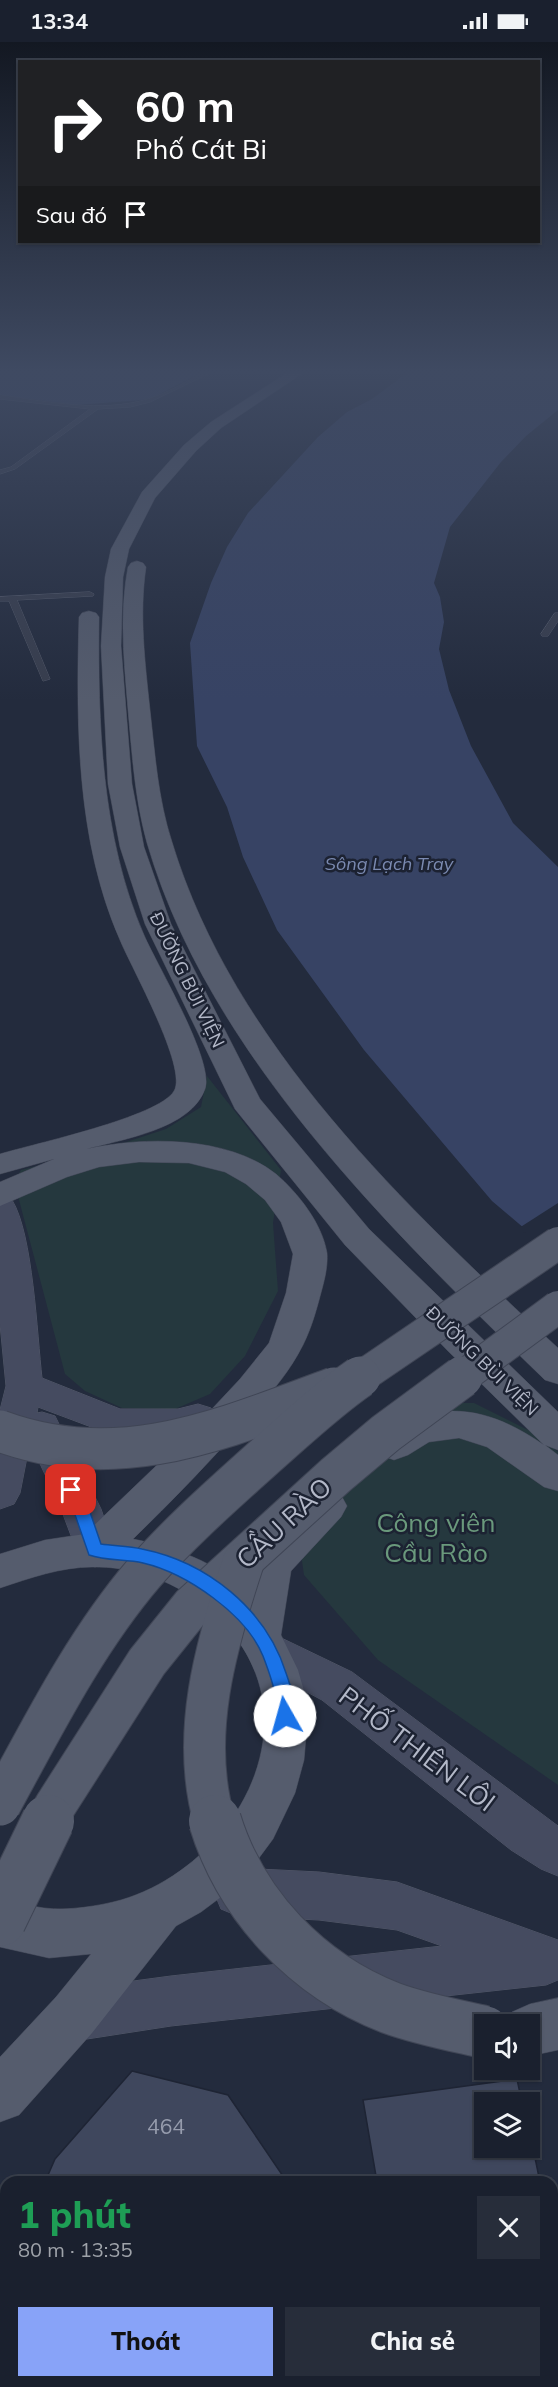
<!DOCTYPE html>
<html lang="vi">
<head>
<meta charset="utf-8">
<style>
  :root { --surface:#1a202e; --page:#272d3a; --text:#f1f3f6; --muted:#9fa3aa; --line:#383e4a; --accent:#88a3f8 }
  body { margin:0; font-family:Mulish,sans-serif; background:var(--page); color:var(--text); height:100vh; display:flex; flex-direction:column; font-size:22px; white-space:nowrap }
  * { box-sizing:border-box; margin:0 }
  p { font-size:20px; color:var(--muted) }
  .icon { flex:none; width:33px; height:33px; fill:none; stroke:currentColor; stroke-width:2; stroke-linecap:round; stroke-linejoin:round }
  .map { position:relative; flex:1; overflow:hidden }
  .panel { position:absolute; left:0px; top:2134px; width:558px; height:212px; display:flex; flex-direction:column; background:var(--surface); border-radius:18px 18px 0 0; box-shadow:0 2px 4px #0004,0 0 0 2px var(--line) }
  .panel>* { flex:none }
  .hud { position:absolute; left:18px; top:18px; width:522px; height:183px; border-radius:0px; box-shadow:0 2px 4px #0004,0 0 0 2px var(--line); background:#202124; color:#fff; overflow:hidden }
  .fabs { position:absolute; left:474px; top:1972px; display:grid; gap:12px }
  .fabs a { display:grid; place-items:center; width:66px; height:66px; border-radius:0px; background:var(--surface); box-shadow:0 2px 4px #0004,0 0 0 2px var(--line); font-size:30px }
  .pin { position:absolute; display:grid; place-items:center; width:51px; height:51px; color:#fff; margin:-26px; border-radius:12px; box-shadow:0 3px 9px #0006 }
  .me { position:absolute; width:66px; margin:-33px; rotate:353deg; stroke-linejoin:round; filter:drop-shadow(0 0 4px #0008) }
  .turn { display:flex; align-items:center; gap:21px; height:126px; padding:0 18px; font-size:27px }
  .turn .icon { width:78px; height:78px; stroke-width:2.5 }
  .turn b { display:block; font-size:42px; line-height:51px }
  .then { display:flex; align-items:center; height:57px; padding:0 18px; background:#0003; gap:12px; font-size:22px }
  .round { display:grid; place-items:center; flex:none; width:63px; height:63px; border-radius:0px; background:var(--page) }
  .head { display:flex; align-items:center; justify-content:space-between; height:102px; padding:0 18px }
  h1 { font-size:36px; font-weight:800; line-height:45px; color:#1e9e55 }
  .action { display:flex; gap:12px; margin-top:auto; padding:12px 18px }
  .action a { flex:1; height:69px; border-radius:0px; background:var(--accent); color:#111; font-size:24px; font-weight:800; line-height:69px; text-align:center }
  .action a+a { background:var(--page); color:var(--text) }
  .status { display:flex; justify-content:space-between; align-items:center; height:42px; padding:0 30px; background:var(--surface); direction:ltr }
  .status svg { height:16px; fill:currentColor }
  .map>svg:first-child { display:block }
</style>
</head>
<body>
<div class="status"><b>13:34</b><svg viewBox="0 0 49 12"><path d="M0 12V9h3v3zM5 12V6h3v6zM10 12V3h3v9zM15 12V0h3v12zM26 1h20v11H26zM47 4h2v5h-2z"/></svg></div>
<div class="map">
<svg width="558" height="2345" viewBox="0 0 558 2345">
  <rect width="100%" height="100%" fill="#232b3d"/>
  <!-- green -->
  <g fill="#25383e">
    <path d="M 207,1034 L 281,1128 L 273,1181 L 278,1249 L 245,1314 L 210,1352 L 175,1367 L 122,1366 L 85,1349 L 65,1332 L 14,1139 L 21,1128 L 111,1105 L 166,1087 L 201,1065 Z"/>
    <path d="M 436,1361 L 474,1361 L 542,1395 L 558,1410 L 558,1743 L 378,1618 L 304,1533 L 297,1484 Z"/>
  </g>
  <!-- water -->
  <g fill="#374364">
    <path d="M 0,331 L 200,331 L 154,355 L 142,358 L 76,363 L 0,353 Z"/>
    <path d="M 407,331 L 558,331 L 558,368 L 526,394 L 501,420 L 450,485 L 434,541 L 440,555 L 444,580 L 439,607 L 449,648 L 471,704 L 513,781 L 558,825 L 558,1215 L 492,1159 L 364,1008 L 277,888 L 243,815 L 227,765 L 197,704 L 190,601 L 211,541 L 227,505 L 248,471 L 318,395 L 347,370 L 372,357 Z"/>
  </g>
  <!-- pier -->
  <path fill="#232b3d" d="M 558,1161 L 558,1218 L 519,1186 Z"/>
  <!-- building -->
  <g fill="#3f475d" stroke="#1e2434" stroke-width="1.5">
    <path d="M 132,2029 L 228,2053 L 287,2140 L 45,2140 L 55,2117 Z"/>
    <path d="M 517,2037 L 522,2061 L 484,2061 L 484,2106 L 533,2106 L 540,2140 L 377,2140 L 363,2058 Z"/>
  </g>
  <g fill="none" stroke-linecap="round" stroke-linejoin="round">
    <defs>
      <g id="lane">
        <path d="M 203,331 L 210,331 L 150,360 L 130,365 L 98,367 L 15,427 L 0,432 L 0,428 L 11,425 L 90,367 L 0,357 L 0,353 C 48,360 102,371 148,357 C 168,351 185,340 203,331 Z"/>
        <path d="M 90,550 L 94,552 L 93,554 L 17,558 L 50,637 L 43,639 L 9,559 L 0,559 L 0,555 Z"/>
        <path d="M 555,571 L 558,571 L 558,579 L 548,594 L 542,594 L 541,592 Z"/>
      </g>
      <g id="secondary">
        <path d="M 0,1155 L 12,1158 C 33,1192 37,1293 42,1336 L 120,1367 L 178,1367 L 198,1362 L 211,1366 L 217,1376 L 211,1386 L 178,1395 L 118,1395 L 38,1365 L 37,1371 L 42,1370 L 55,1374 L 101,1467 L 115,1508 L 109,1520 L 95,1525 L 81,1520 L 61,1467 L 30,1400 L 20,1451 L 14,1462 L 0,1467 L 0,1368 L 6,1344 L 0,1282 Z"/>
        <path d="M 271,1591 L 352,1630 L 558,1784 L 558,1834 L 541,1827 L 511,1808 L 322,1658 L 256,1623 L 250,1610 L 256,1597 Z"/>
        <path d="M 238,1826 L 319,1830 L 397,1840 L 558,1898 L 558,1938 L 546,1943 L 171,1984 L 74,1999 L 56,1991 L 48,1973 L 56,1955 L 74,1947 L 171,1934 L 442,1904 L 397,1888 L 319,1878 L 238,1874 L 221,1867 L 214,1850 L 221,1833 Z"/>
      </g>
      <g id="primary">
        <path d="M 287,331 L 303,331 L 221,386 L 196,409 L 155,456 L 129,507 L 123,535 L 121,604 L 132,742 L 144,805 L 171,882 L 260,1057 L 369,1187 L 558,1370 L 558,1408 L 545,1403 L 558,1413 L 558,1449 L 544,1445 L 487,1405 L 459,1396 L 429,1400 L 408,1413 L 394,1418 L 380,1413 L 375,1403 C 383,1388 399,1380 415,1375 C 464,1360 503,1375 544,1403 L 448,1309 L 345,1203 L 235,1067 L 145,882 L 120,805 L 108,742 L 101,604 L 105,535 L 111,507 L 142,450 L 184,403 L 211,380 Z"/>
        <path d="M 137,519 L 143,521 L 146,525 C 139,573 145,620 150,668 C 155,712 158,757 172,800 C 234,1004 406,1165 558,1306 L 558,1342 L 545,1338 C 391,1188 209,1013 147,801 C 135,758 132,713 128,668 C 124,620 119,573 128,525 L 131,521 Z"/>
        <path d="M 89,569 L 96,571 L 99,575 C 98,681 101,794 144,893 C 157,923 215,1020 205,1047 C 191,1087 123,1097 87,1107 C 144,1094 228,1094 276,1132 C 298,1151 322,1181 327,1211 C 328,1223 325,1236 322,1247 C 317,1266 312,1285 303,1303 C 288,1333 266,1357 243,1382 C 208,1422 171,1460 133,1497 C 173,1505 217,1520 247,1550 L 252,1522 L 258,1510 L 313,1453 L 327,1448 L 341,1453 L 347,1464 L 341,1475 L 291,1529 L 281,1593 L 298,1628 L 306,1656 L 307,1683 L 304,1718 L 295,1751 L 273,1797 L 253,1824 L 229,1849 L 201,1870 L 176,1884 L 92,1991 L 19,2073 L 0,2080 L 0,2015 L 56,1955 L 91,1912 L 49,1916 L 0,1905 L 0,1857 C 15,1860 29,1864 44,1866 C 68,1869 99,1864 121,1858 C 203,1834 275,1748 263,1660 C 252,1581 170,1523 92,1525 C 61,1525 30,1536 0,1546 L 0,1512 L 45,1498 L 85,1492 L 181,1400 L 240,1337 L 269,1301 L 286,1251 L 293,1212 L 281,1180 L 265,1158 L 246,1142 L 225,1130 L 189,1121 L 139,1120 L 99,1125 L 67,1135 L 0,1164 L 0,1140 L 54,1117 L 0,1132 L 0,1112 C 33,1102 159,1075 174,1049 C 188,1026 131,925 120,898 C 76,798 76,682 79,575 L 82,571 Z"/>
        <path d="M 558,1956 L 558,2008 L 530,2014 L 530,1983 L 506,1983 L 512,1970 L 530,1962 Z"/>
      </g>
    </defs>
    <!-- lane casing -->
    <use href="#lane" stroke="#525868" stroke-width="1"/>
    <!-- secondary casing -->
    <use href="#secondary" stroke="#525868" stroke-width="1"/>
    <!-- primary casing -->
    <use href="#primary" stroke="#404656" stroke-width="1"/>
    <!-- lane -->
    <use href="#lane" fill="#373d4d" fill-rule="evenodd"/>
    <!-- secondary -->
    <use href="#secondary" fill="#454b60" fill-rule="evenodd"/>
    <!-- primary -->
    <use href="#primary" fill="#555c6d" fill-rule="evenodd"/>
    <defs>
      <g id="primary-bridge-far2">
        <path d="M 358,1337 L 558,1201"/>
        <path d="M 460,1337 L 558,1265"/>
      </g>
      <g id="primary-bridge-far1">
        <path d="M 0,1389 C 120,1433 222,1387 334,1346"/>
        <path d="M 0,1763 C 43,1684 85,1600 144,1531 C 180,1490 221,1454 262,1417 C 293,1390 325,1359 360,1335"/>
        <path d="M 47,1781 L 55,1764 L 147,1620 L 192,1564 L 336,1433 L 386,1391 L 462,1335"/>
        <path d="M 215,1781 C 189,1695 216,1603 243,1521"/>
      </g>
      <g id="primary-bridge">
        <path d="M 215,1779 C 241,1864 308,1934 391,1966 C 421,1977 453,1983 484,1990"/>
        <path d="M 0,1878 L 48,1779"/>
      </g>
    </defs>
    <!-- primary-bridge-far2 casing -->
    <use href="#primary-bridge-far2" stroke="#404656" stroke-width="34" stroke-linecap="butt"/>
    <!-- primary-bridge-far1 casing -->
    <use href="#primary-bridge-far1" stroke="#404656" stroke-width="43" stroke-linecap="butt"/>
    <!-- primary-bridge casing -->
    <use href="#primary-bridge" stroke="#404656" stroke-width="54" stroke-linecap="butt"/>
    <!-- primary-bridge-far2 -->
    <use href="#primary-bridge-far2" stroke="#555c6d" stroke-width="32"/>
    <!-- primary-bridge-far1 -->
    <use href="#primary-bridge-far1" stroke="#555c6d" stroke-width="41"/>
    <!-- primary-bridge -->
    <use href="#primary-bridge" stroke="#555c6d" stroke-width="52"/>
  </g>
  <!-- sky -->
  <linearGradient id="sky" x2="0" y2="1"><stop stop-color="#131822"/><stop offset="0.5" stop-color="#3f4a62"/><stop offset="1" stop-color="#3f4a62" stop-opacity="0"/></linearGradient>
  <rect width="558" height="659" fill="url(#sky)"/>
  <!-- route -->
  <path fill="#1a73e8" stroke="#114b97" stroke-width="1.5" d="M 71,1441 L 77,1443 L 89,1467 L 101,1502 C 115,1504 129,1504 142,1507 C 207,1520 266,1567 286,1631 C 291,1646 299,1664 291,1680 L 285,1682 L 278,1680 C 275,1672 277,1666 276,1657 C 274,1644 268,1627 263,1614 C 246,1572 186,1531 143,1521 C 125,1517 106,1519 89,1513 L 73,1467 L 63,1448 L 65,1443 Z"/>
  <g text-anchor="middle" stroke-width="5" stroke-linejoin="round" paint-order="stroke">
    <!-- far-water labels -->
    <g font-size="18" font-style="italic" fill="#7b8ab1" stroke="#1c2232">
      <text x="389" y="828">Sông Lạch Tray</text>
    </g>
    <!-- far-street labels -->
    <g font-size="18" fill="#b3b8c8" stroke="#1c2232">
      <text transform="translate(187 938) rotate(64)" y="6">ĐƯỜNG BÙI VIỆN</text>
      <text transform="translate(482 1319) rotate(44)" y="6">ĐƯỜNG BÙI VIỆN</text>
    </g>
    <!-- near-number labels -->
    <g font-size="21" fill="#969cad">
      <text x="166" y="2092">464</text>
    </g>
    <!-- near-street labels -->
    <g font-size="26" fill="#b3b8c8" stroke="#1c2232">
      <text transform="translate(284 1481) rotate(-43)" y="9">CẦU RÀO</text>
      <text transform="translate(417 1707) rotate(37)" y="9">PHỐ THIÊN LÔI</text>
    </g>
    <!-- near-park labels -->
    <g font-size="26" fill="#6a997c" stroke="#1c2232">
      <text x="436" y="1490">Công viên<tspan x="436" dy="30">Cầu Rào</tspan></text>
    </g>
  </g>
</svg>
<div class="fabs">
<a><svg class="icon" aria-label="sound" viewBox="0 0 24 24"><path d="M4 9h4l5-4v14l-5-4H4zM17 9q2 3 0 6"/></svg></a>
<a><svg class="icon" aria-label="layers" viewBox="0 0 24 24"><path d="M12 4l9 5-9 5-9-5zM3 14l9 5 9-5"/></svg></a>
</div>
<div class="pin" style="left:71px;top:1448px;background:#d93025"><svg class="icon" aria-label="arrive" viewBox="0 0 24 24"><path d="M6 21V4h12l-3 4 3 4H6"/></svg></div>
<svg class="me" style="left:285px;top:1674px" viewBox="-20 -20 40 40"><circle r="19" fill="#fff"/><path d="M0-13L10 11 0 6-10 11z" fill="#1a73e8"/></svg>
<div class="hud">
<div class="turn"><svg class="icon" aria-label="right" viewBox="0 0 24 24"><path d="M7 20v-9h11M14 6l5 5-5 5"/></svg><div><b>60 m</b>Phố Cát Bi</div></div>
<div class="then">Sau đó<svg class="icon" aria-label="arrive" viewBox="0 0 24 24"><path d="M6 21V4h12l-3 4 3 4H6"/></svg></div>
</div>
<section class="panel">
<div class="head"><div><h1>1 phút</h1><p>80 m · 13:35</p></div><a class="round"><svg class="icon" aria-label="close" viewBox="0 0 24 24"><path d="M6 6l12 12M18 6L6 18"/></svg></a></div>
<div class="action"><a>Thoát</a><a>Chia sẻ</a></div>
</section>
</div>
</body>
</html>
